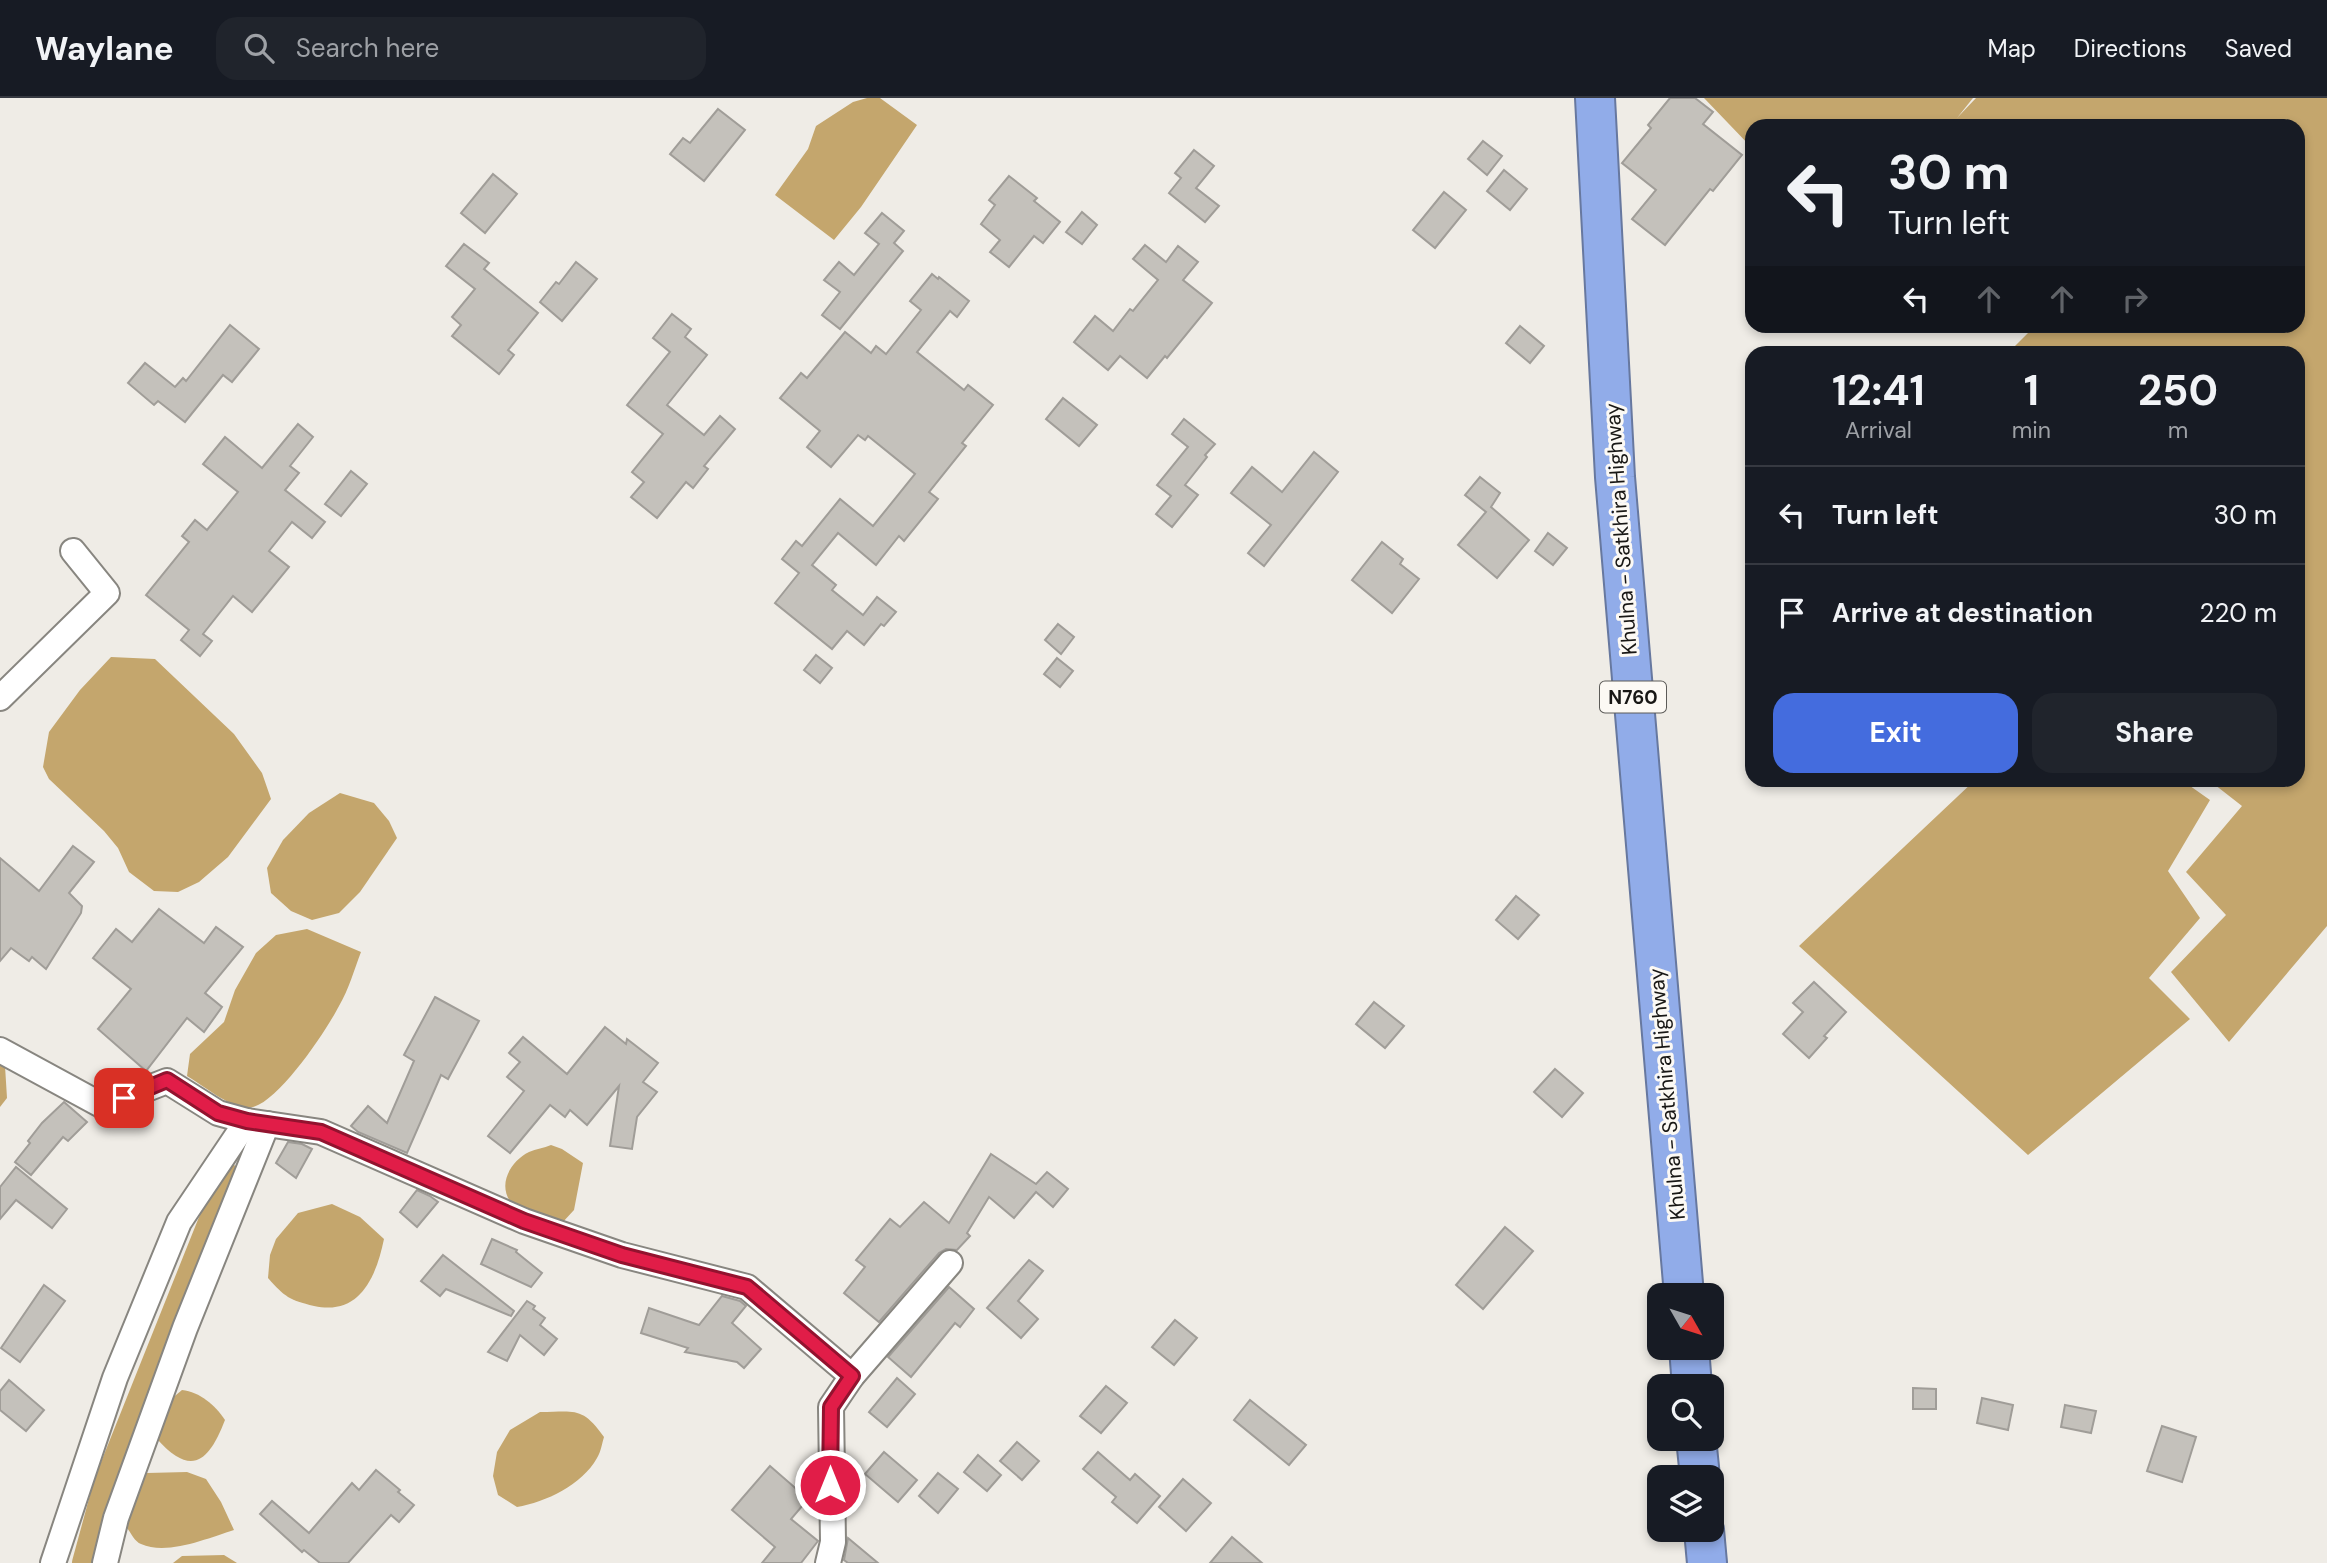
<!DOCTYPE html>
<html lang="en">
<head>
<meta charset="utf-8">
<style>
  :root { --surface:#171b24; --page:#20242c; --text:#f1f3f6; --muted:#9ea1a6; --line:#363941; --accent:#446cde }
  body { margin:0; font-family:"DM Sans",sans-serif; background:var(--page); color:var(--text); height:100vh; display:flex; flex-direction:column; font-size:26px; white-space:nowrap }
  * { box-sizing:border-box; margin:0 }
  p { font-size:23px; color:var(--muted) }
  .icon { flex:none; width:38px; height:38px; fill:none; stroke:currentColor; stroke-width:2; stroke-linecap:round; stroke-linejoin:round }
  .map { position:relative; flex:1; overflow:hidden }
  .panel { position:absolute; left:1745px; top:248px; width:560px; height:441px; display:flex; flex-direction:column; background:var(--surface); border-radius:21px; box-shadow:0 4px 10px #0003 }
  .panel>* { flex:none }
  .banner { position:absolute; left:1745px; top:21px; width:560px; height:214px; border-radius:21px; box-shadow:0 4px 10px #0003; background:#171b24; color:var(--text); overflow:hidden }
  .needle { width:46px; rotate:129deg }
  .fabs { position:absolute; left:1647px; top:1185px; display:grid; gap:14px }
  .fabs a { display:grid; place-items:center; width:77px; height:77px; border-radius:14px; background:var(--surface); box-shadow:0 4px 10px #0003; font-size:35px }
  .pin { position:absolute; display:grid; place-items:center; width:60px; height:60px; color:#fff; margin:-30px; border-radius:14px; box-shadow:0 4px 10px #0006 }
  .me { position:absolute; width:77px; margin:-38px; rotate:0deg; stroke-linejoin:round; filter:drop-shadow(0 0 5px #0008) }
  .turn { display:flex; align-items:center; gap:24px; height:147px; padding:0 28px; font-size:32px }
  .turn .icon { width:91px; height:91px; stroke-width:2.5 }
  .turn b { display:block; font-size:49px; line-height:60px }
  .lanes { display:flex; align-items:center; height:66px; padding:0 28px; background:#0003; justify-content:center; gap:35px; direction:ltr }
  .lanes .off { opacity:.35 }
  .eta { display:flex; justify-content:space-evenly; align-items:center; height:119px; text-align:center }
  .eta b { font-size:42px; font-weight:700; line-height:49px }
  .cta { display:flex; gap:14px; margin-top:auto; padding:14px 28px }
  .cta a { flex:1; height:80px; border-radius:21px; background:var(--accent); color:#fff; font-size:28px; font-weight:700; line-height:80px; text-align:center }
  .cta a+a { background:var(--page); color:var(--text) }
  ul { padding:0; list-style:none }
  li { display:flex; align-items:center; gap:21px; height:98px; padding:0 28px; border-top:2px solid var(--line) }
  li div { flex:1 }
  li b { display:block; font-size:26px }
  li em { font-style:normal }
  header { display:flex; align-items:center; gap:42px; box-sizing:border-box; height:98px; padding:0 35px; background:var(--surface); border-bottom:2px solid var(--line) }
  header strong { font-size:33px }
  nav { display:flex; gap:38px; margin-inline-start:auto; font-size:24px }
  .search { width:490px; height:63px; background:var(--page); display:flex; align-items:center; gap:18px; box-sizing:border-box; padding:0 24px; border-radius:21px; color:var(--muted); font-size:26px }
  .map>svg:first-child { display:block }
</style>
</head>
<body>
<header>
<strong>Waylane</strong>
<div class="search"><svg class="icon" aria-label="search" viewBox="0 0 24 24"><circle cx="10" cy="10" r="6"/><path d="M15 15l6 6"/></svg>Search here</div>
<nav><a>Map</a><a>Directions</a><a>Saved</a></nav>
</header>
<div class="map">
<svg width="2327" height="1465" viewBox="0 0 2327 1465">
  <rect width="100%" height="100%" fill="#efece6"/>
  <!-- water -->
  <g fill="#c4a66d">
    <path d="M 867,0 L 880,0 L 917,27 L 861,109 L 834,142 L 775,97 L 808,51 L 816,28 L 853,4 Z"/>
    <path d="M 1704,0 L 1973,0 L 1957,20 L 1976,0 L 2327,0 L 2327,828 L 2229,944 L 2171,874 L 2226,817 L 2186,774 L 2242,708 L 2210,683 L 2298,682 L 2298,256 L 2008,255 L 2035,228 L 2298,228 L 2298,28 L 1752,28 L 1752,50 Z"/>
    <path d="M 111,559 L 155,561 L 234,636 L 262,675 L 271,701 L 228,759 L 199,784 L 178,794 L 154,793 L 129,774 L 118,750 L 104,733 L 49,681 L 43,669 L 49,634 L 80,592 Z"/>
    <path d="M 1974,683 L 2183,683 L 2210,702 L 2168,773 L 2200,820 L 2149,880 L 2190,921 L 2028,1057 L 1799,848 Z"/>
    <path d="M 340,695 L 374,705 L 389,723 L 397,740 L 360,794 L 339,815 L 312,822 L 291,813 L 271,795 L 267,770 L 283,742 L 309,715 Z"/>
    <path d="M 307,831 L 361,854 C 354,872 349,891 339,908 C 326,933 280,1002 253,1009 C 234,1014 203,987 187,978 L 190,956 L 224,924 L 235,892 L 256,855 L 276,837 Z"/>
    <path d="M 0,965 L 5,968 L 7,1000 L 0,1009 Z"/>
    <path d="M 551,1047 L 562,1051 L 583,1065 L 574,1112 L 562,1125 C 551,1121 522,1116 515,1109 C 495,1090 509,1064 529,1054 C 536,1051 544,1050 551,1047 Z"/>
    <path d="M 332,1106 L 360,1119 L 384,1141 C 376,1179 360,1218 314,1208 C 289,1202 285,1199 268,1180 L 270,1157 L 276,1141 L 298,1115 Z"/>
    <path d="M 182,1292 C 200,1294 215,1307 225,1322 C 209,1363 192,1380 157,1341 L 164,1307 Z"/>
    <path d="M 540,1314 C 575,1314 582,1308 604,1339 C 602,1345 601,1354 597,1360 C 582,1387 546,1404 517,1409 L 498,1397 L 493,1378 L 497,1354 L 510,1332 Z"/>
    <path d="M 187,1374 L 206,1381 L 221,1404 L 234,1432 C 208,1440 167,1458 141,1446 C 135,1444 131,1435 127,1430 C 129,1408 133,1392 147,1375 Z"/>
    <path d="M 224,1457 L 237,1465 L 173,1465 L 182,1458 Z"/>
  </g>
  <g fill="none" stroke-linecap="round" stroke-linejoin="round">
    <!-- canal -->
    <path stroke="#c4a66d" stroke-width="26" d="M 85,1465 L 107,1384 L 229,1079"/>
  </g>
  <!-- building -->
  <g fill="#c4c1bb" stroke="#a09d98" stroke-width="2">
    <path d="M 1670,0 L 1695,0 L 1713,14 L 1703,26 L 1742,57 L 1713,93 L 1710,91 L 1665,147 L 1632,121 L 1656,92 L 1622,65 L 1651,30 L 1648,27 Z"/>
    <path d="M 718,11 L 745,32 L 704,83 L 670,56 L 683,40 L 690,45 Z"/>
    <path d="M 1483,43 L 1502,58 L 1487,77 L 1468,61 Z"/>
    <path d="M 1194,52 L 1214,68 L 1196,90 L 1219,108 L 1205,124 L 1169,95 L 1181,80 L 1175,75 Z"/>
    <path d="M 1504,72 L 1527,91 L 1510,112 L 1487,93 Z"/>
    <path d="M 493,76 L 517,96 L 485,135 L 461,115 Z"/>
    <path d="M 1009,78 L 1037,100 L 1034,103 L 1060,124 L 1043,145 L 1034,138 L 1009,169 L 990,154 L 1000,142 L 981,126 L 995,107 L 989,102 Z"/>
    <path d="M 1444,94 L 1466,112 L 1435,150 L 1413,132 Z"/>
    <path d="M 1082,114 L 1097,127 L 1082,146 L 1066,134 Z"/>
    <path d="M 882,115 L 904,133 L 894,145 L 903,153 L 840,231 L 822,217 L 840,194 L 824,182 L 839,164 L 854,177 L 879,146 L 865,135 Z"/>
    <path d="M 464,146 L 489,165 L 484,171 L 538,215 L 508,252 L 514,257 L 499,276 L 452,238 L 461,227 L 452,219 L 475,191 L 446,168 Z"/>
    <path d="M 1145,147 L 1166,164 L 1178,148 L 1198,164 L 1183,182 L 1212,205 L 1167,260 L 1165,258 L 1147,280 L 1120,258 L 1108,272 L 1074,244 L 1095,218 L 1113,233 L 1130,211 L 1133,213 L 1158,182 L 1133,161 Z"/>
    <path d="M 576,164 L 597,181 L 562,223 L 540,204 L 556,184 L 559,186 Z"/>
    <path d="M 932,176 L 938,181 L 939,179 L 969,203 L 957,219 L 950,213 L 917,254 L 964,292 L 968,287 L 993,307 L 962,345 L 966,348 L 929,394 L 938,401 L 904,443 L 899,438 L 876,467 L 838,435 L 812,467 L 836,487 L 832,492 L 863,517 L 877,499 L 896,514 L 884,528 L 881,526 L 864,547 L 847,533 L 832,551 L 775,505 L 799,475 L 782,461 L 796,443 L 802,448 L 840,401 L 873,428 L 915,376 L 868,338 L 865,342 L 858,337 L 831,369 L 807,349 L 820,333 L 780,300 L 801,275 L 807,280 L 845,234 L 871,255 L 876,248 L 886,256 L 921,212 L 910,203 Z"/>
    <path d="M 672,216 L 691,231 L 685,239 L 707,257 L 667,307 L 704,337 L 720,318 L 735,331 L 704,368 L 708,371 L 693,390 L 686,384 L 657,420 L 631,399 L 644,384 L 632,374 L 663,336 L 627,307 L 670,254 L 653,240 Z"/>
    <path d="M 230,227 L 259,251 L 232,284 L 223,277 L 185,324 L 158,303 L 154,307 L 128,285 L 145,265 L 175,289 L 183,280 L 186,283 Z"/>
    <path d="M 1520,228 L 1544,248 L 1530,265 L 1506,245 Z"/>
    <path d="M 1063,300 L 1097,327 L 1079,348 L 1046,321 Z"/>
    <path d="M 1184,321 L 1215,346 L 1205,357 L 1207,359 L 1185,387 L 1198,397 L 1172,429 L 1156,416 L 1171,398 L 1157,387 L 1188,349 L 1172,336 Z"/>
    <path d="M 298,326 L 313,339 L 290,368 L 299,375 L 285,392 L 325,424 L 312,440 L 292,424 L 269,453 L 289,469 L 252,514 L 233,498 L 203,536 L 212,543 L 200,558 L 181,542 L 189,532 L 146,497 L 189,444 L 182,438 L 195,422 L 207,432 L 238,394 L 203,366 L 225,339 L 262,370 Z"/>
    <path d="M 1314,354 L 1338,374 L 1264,468 L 1248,455 L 1271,427 L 1231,395 L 1252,369 L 1282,394 Z"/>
    <path d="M 351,373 L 367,386 L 341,418 L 325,406 Z"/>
    <path d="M 1480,379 L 1500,395 L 1491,409 L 1529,442 L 1497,480 L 1458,447 L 1486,414 L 1465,397 Z"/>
    <path d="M 1548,435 L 1567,450 L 1553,467 L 1535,453 Z"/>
    <path d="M 1382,444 L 1403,461 L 1400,466 L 1419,481 L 1392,515 L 1352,482 Z"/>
    <path d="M 1058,526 L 1074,539 L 1061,556 L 1045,542 Z"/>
    <path d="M 816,557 L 832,570 L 820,585 L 804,572 Z"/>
    <path d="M 1057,560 L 1073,573 L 1060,589 L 1044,576 Z"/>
    <path d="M 73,748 L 94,764 L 69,795 L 82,808 L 81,815 L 46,871 L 32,859 L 29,863 L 11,850 L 0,863 L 0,760 L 39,793 Z"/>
    <path d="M 1516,798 L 1539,817 L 1518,841 L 1496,822 Z"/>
    <path d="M 159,811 L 204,845 L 216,829 L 243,849 L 205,895 L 222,909 L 204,934 L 187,920 L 146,973 L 98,931 L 131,891 L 93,860 L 116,831 L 132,844 Z"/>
    <path d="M 1814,884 L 1846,914 L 1824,938 L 1827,940 L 1809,960 L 1783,936 L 1803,914 L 1793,905 Z"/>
    <path d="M 435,899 L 479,923 L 448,981 L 441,977 L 407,1055 L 358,1034 L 351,1028 L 368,1008 L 387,1025 L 414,963 L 404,957 Z"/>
    <path d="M 1374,904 L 1404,928 L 1385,950 L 1356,926 Z"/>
    <path d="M 605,929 L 626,946 L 627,941 L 658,965 L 643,984 L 657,994 L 637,1019 L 632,1051 L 610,1048 L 619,988 L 587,1027 L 570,1012 L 565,1019 L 550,1007 L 510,1055 L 488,1038 L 524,993 L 507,979 L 520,964 L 509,955 L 523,939 L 567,976 Z"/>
    <path d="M 1555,971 L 1583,995 L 1562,1019 L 1534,994 Z"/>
    <path d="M 64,1004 L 87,1024 L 68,1043 L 63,1039 L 31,1077 L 15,1064 L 30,1045 L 28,1043 L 42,1025 Z"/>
    <path d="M 288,1044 L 302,1046 L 312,1051 L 296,1080 L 276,1065 Z"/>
    <path d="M 991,1056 L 1036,1086 L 1047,1074 L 1068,1091 L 1053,1109 L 1036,1094 L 1014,1120 L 989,1099 L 967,1135 L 970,1138 L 957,1152 L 946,1151 L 939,1155 L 879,1224 L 844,1195 L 865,1169 L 856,1162 L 890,1121 L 900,1129 L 924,1104 L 949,1125 Z"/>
    <path d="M 16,1069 L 67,1111 L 52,1130 L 16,1102 L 0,1121 L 0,1089 Z"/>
    <path d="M 417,1092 L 430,1098 L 438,1104 L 417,1129 L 400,1114 Z"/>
    <path d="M 1505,1129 L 1533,1153 L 1483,1211 L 1456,1187 Z"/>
    <path d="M 492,1141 L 517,1152 L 516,1154 L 542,1175 L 531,1189 L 481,1166 Z"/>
    <path d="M 443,1157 L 514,1213 L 511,1218 L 446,1191 L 440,1198 L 421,1183 Z"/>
    <path d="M 1029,1162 L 1043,1173 L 1018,1203 L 1038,1221 L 1021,1240 L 987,1210 Z"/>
    <path d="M 44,1187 L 65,1203 L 20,1264 L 1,1250 Z"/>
    <path d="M 949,1189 L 974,1211 L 960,1229 L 955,1225 L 911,1279 L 888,1259 Z"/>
    <path d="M 722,1198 L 740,1203 L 746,1208 L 732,1225 L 761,1251 L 744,1270 L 737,1264 L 685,1254 L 688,1250 L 641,1235 L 649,1210 L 699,1227 Z"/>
    <path d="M 527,1203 L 535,1208 L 533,1211 L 545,1220 L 540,1227 L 557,1241 L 544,1257 L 520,1237 L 507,1263 L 488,1254 Z"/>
    <path d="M 1175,1222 L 1197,1240 L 1174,1267 L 1152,1249 Z"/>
    <path d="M 897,1280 L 915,1296 L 887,1329 L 869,1314 Z"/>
    <path d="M 9,1282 L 44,1312 L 26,1333 L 0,1312 L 0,1293 Z"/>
    <path d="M 1106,1288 L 1127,1305 L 1101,1335 L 1080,1318 Z"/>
    <path d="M 1913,1290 L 1936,1291 L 1936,1311 L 1913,1311 Z"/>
    <path d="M 1982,1300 L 2013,1307 L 2008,1332 L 1977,1325 Z"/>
    <path d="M 1250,1302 L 1306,1347 L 1289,1367 L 1234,1322 Z"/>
    <path d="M 2065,1307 L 2096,1313 L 2091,1335 L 2061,1329 Z"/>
    <path d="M 2162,1328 L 2196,1339 L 2182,1384 L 2147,1373 Z"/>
    <path d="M 1017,1344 L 1039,1363 L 1022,1382 L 1000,1363 Z"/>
    <path d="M 884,1354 L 917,1382 L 898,1404 L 865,1376 Z"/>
    <path d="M 1098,1354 L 1130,1382 L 1135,1376 L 1160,1398 L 1137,1425 L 1112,1404 L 1116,1399 L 1083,1371 Z"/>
    <path d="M 978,1357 L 1001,1377 L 987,1393 L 964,1374 Z"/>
    <path d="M 770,1368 L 808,1401 L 791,1421 L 818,1443 L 801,1465 L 762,1465 L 775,1449 L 732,1412 Z"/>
    <path d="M 376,1372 L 400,1392 L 398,1394 L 414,1407 L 399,1424 L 391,1417 L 348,1465 L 320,1465 L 304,1452 L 302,1454 L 260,1416 L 272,1403 L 309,1435 L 352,1385 L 359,1392 Z"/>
    <path d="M 938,1375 L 958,1391 L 938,1415 L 919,1398 Z"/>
    <path d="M 1183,1381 L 1211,1405 L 1186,1433 L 1159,1409 Z"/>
    <path d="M 1232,1439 L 1262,1465 L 1210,1465 Z"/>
    <path d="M 848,1440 L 878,1465 L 848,1465 L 844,1462 Z"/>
  </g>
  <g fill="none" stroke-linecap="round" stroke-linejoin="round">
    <defs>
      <g id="street">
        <path d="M 0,600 L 107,495 L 73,453"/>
        <path d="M 0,952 L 103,1008 L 167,983 L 218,1015 L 247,1023 L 321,1034 L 524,1123 L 622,1157 L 747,1189 L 852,1278"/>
        <path d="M 53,1465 L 115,1280 L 179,1124 L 247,1023"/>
        <path d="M 105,1465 L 116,1420 L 185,1230 L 267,1026"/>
        <path d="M 828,1465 L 833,1444 L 831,1309 L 852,1278 L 950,1165"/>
      </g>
      <g id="highway">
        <path d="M 1595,0 L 1615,379 L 1684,1197"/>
        <path d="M 1689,1250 L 1692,1288"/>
        <path d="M 1696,1340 L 1700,1379"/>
        <path d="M 1704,1432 L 1707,1465"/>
      </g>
    </defs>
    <!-- street casing -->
    <use href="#street" stroke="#888680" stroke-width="28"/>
    <!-- highway casing -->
    <use href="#highway" stroke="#67789f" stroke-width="42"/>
    <!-- street -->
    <use href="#street" stroke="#fff" stroke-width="24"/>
    <!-- highway -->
    <use href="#highway" stroke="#91ace9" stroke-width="38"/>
  </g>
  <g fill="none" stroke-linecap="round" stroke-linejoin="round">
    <defs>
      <path id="route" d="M 124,1000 L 167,982 L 218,1015 L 247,1023 L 321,1034 L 524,1123 L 622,1157 L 747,1189 L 852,1278 L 831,1309 L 830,1387"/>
    </defs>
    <!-- route casing -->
    <use href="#route" stroke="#92132f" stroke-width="18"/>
    <!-- route -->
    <use href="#route" stroke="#e11d48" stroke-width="12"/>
  </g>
  <g text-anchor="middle" stroke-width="6" stroke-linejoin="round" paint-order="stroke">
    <!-- shield labels -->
    <rect fill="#fcf9f4" stroke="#5c5b58" stroke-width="2" x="1600" y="583.5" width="66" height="31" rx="5"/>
    <g font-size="19" font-weight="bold" fill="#181715">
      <text x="1633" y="606">N760</text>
    </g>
    <!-- street labels -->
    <g font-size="21" fill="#181715" stroke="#fcf9f4">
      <text transform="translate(1621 431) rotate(-94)" y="7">Khulna - Satkhira Highway</text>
      <text transform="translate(1667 996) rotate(-95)" y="7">Khulna - Satkhira Highway</text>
    </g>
  </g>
</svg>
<div class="fabs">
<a><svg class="needle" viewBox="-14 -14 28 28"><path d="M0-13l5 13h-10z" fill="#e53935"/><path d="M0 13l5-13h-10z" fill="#9ea1a6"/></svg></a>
<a><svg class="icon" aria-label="search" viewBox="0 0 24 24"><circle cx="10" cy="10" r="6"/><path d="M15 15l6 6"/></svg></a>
<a><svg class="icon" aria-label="layers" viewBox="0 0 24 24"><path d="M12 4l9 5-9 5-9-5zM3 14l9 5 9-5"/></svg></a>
</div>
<div class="pin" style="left:124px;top:1000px;background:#d93025"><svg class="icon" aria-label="arrive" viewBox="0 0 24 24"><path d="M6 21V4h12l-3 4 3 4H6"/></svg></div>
<svg class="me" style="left:830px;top:1387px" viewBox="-20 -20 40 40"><circle r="17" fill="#e11d48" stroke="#fff" stroke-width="3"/><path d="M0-11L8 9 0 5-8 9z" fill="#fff"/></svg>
<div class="banner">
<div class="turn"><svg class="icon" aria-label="left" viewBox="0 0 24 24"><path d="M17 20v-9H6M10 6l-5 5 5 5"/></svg><div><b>30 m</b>Turn left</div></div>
<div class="lanes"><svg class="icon" aria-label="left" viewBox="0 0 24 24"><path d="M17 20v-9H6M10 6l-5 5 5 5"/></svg><svg class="icon off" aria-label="ahead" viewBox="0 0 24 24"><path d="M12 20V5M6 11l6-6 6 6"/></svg><svg class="icon off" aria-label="ahead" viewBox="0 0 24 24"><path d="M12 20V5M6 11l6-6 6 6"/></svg><svg class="icon off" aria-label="right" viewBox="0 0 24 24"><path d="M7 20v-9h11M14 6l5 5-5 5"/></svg></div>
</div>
<section class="panel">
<div class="eta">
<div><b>12:41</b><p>Arrival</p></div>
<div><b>1</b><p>min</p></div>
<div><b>250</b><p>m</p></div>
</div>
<ul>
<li><svg class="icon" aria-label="left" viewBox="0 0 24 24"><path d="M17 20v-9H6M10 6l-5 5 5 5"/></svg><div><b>Turn left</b></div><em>30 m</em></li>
<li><svg class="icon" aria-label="arrive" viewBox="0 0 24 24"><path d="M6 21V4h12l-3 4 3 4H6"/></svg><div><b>Arrive at destination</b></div><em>220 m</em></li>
</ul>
<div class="cta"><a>Exit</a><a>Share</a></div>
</section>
</div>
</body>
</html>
